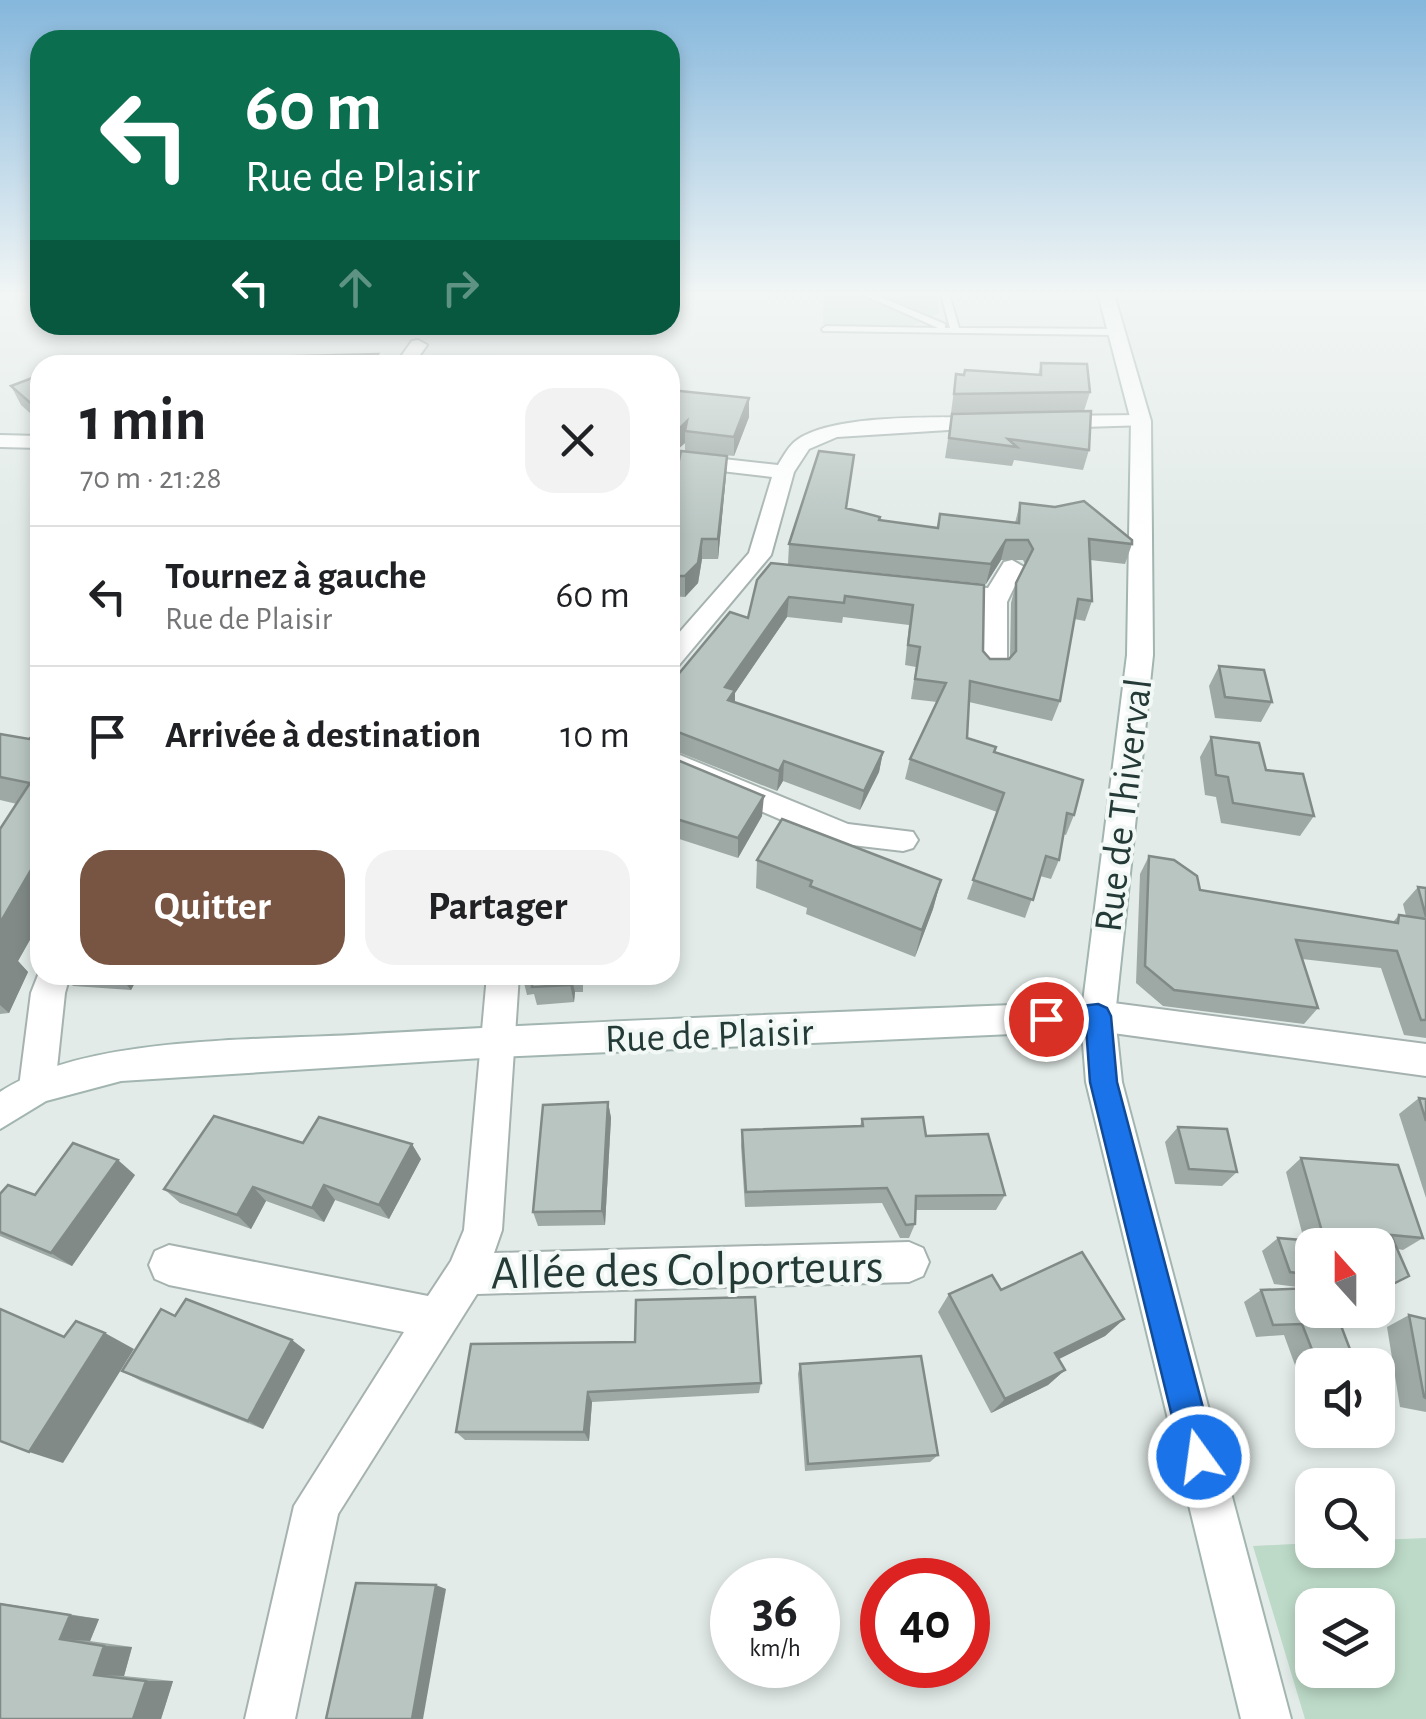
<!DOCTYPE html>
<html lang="fr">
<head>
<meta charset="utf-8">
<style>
  :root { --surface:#fff; --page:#f2f2f2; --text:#202124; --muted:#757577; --line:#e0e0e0; --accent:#785443 }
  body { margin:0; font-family:"Alegreya Sans",sans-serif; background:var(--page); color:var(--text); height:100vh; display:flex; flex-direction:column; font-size:38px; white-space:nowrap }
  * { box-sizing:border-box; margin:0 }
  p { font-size:32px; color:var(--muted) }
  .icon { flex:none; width:55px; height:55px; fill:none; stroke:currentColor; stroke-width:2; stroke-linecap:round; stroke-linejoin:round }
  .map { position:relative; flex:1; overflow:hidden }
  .sheet { position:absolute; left:30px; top:355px; width:650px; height:630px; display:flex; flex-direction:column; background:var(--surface); border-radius:30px; box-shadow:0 5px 15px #0003 }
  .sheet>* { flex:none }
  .guide { position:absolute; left:30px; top:30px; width:650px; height:305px; border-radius:30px; box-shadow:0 5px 15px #0003; background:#0b6e4f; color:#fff; overflow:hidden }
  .needle { width:65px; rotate:339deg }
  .fabs { position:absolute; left:1295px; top:1228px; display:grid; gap:20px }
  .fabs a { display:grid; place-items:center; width:100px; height:100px; border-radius:20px; background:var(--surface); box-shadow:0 5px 15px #0003; font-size:50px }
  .speed { position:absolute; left:710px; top:1558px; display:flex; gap:20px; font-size:50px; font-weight:700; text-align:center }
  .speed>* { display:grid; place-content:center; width:130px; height:130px; border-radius:50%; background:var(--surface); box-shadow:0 5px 15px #0003; line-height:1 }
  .speed small { font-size:25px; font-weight:400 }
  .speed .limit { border:15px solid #d22; background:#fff; color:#111 }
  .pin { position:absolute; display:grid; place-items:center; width:85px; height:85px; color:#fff; margin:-42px; border:5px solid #fff; border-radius:50%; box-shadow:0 2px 10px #0007 }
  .me { position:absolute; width:110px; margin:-55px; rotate:346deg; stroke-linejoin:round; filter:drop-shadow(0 0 8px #0008) }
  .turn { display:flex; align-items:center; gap:35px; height:210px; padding:0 50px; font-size:45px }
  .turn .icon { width:130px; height:130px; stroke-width:2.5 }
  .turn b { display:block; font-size:70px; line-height:85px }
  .lanes { display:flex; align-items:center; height:95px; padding:0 50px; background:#0003; justify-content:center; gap:50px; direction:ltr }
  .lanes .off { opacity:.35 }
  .round { display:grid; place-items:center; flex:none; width:105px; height:105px; border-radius:30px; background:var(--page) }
  .head { display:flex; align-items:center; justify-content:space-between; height:170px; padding:0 50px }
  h1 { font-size:60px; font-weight:700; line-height:75px }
  .button { display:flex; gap:20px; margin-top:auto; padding:20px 50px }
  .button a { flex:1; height:115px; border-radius:30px; background:var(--accent); color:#fff; font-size:40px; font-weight:700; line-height:115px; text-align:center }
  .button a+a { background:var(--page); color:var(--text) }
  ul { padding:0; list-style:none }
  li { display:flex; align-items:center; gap:30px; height:140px; padding:0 50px; border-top:2px solid var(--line) }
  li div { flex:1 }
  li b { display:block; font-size:38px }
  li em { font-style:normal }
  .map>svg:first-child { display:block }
</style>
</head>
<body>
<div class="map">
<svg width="1426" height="1719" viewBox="0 0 1426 1719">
  <rect width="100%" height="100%" fill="#e2ebe8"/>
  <!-- green -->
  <g fill="#bddac8" fill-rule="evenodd">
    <path d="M 824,294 L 937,294 L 939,313 L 910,327 L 823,324 Z"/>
    <path d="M 1426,1538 L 1426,1719 L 1305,1719 L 1253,1546 L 1312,1543 L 1312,1550 L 1378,1550 L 1378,1540 ZM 1312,1605 L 1378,1605 L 1378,1670 L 1312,1670 Z"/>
  </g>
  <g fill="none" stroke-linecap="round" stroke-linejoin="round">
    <defs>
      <path id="lane" d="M 862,294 L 873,294 L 945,324 L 945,328 L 950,328 L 941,294 L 949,294 L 959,328 L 1117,329 L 1121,332 L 1117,335 L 823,331 L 822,329 L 826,326 L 938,328 Z"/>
      <g id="street">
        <path d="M 418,340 L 427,345 L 413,365 L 395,365 L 412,341 Z"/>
        <path d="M 1141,415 L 1148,417 L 1148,425 L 1050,428 L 1040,422 L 1050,416 Z"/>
        <path d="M 989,417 L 999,423 L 996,427 L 837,437 L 809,449 L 794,472 L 771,555 L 679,665 L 670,667 L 670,643 L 749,553 L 772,477 L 670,465 L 670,453 L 778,465 C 783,457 789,445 797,440 C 835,413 941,418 989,417 Z"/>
        <path d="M 0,435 L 40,436 L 40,448 L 0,447 Z"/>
        <path d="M 1012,560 L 1024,567 L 1007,602 L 1007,669 L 994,677 L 981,669 L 983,602 L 944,598 L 932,591 L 944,584 L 988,588 L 1004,562 Z"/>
        <path d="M 670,751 L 848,824 L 913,832 L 918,840 L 913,848 L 903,851 L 835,843 L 670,772 Z"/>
        <path d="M 40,970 L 40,975 L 70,975 L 65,993 L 55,1087 L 50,1098 L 37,1103 L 24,1098 L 19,1087 L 31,993 Z"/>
        <path d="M 487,975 L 519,975 L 502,1230 L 494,1253 L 909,1242 L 923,1248 L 929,1262 L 923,1276 L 909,1282 L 477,1294 L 338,1514 L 295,1719 L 245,1719 L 294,1506 L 404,1332 L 169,1285 L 155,1279 L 149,1265 L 155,1251 L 169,1245 L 428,1296 L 451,1261 L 464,1230 Z"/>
        <path d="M 1098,1001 L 1426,1044 L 1426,1076 L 1098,1031 L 1086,1026 L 1081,1016 L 1086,1006 Z"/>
      </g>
      <path id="secondary" d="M 1098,294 L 1114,294 L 1151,421 L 1153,655 L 1115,1016 L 1122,1082 L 1291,1719 L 1241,1719 L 1086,1082 L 1082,1031 L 498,1057 L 121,1081 L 46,1101 L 0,1129 L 0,1092 C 88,1034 264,1041 370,1034 C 608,1020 845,1012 1083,1002 L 1127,655 L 1131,421 Z"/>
    </defs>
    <!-- lane casing -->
    <use href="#lane" stroke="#a5b2af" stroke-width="4"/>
    <!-- street casing -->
    <use href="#street" stroke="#a5b2af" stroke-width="4"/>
    <!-- secondary casing -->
    <use href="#secondary" stroke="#a2b5b0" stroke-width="4"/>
    <!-- lane -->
    <use href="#lane" fill="#fff" fill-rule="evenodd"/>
    <!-- street -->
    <use href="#street" fill="#fff" fill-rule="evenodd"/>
    <!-- secondary -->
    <use href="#secondary" fill="#fff" fill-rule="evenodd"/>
  </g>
  <!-- wall -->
  <g fill="#9ea9a6">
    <path d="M 1041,363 L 1090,392 L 1084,411 L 1089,450 L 1083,470 L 1014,460 L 1012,466 L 945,458 L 952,414 L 1077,411 L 951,413 L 956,374 L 1038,375 Z"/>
    <path d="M 40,375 L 40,422 L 21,405 L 11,386 Z"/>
    <path d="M 670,390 L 749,398 L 749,417 L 734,456 L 685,451 L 685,443 L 677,450 L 670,450 Z"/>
    <path d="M 727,456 L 726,475 L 718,559 L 702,559 L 698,583 L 685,597 L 670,596 L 670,502 Z"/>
    <path d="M 1020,503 L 1132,544 L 1125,564 L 1090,560 L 1092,601 L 1085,621 L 1074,619 L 1060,701 L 1052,721 L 969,702 L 967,738 L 995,752 L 1074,815 L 1066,835 L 1063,834 L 1059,860 L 1051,879 L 1040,876 L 1025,918 L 967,899 L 997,812 L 905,779 L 910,759 L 937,702 L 911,699 L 916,667 L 905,665 L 909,625 L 843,617 L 842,623 L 787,617 L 735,693 L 735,703 L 883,752 L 879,772 L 860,810 L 783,781 L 777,791 L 670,749 L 670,675 L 676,677 L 748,618 L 757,580 L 984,585 L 983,651 L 990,659 L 1009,659 L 1010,657 L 1011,603 L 1016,583 L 1025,564 L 1023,560 L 1001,560 L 986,584 L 788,564 L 789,544 L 846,509 L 879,520 L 937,528 L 940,514 L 1015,523 Z"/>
    <path d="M 1219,666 L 1272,702 L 1261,722 L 1215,718 L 1209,686 Z"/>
    <path d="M 0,734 L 29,739 L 40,737 L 40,922 L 18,961 L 28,972 L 9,1013 L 0,1014 L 0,829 L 17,804 L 0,800 Z"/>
    <path d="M 1211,737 L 1266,770 L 1314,816 L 1300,836 L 1221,823 L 1216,797 L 1205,795 L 1200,757 Z"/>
    <path d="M 670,757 L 762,816 L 738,858 L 670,836 Z"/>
    <path d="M 1149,856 L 1200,890 L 1393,922 L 1399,915 L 1406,916 L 1403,904 L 1418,887 L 1426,888 L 1426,1038 L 1404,1035 L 1381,968 L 1302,959 L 1318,1008 L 1304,1024 L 1163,1006 L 1136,983 L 1140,874 Z"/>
    <path d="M 757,860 L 941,880 L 933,909 L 915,957 L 806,914 L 807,908 L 756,888 Z"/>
    <path d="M 63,975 L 139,975 L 131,990 L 73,986 Z"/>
    <path d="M 522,975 L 583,975 L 583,992 L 575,992 L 574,1002 L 537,1005 L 534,994 L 527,995 Z"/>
    <path d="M 1419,1098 L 1426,1099 L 1426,1198 L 1399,1114 Z"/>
    <path d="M 608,1102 L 611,1118 L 605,1225 L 538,1226 L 533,1212 Z"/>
    <path d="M 862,1119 L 926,1136 L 1005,1195 L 996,1210 L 916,1210 L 915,1224 L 909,1238 L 900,1238 L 882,1203 L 745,1207 L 741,1146 L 742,1130 L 860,1126 Z"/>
    <path d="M 1178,1127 L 1237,1172 L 1222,1186 L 1175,1184 L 1165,1142 Z"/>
    <path d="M 303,1143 L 421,1159 L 389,1219 L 335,1200 L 324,1222 L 266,1201 L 251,1229 L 180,1203 L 164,1189 Z"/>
    <path d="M 1301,1158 L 1423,1238 L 1403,1250 L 1398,1249 L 1390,1288 L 1378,1294 L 1378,1245 L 1312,1245 L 1312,1310 L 1356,1365 L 1312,1365 L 1312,1412 L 1284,1335 L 1256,1337 L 1244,1302 L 1261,1290 L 1305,1288 L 1274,1284 L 1262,1251 L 1278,1238 L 1304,1240 L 1286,1172 Z"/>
    <path d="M 135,1175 L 72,1266 L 0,1236 L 0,1194 L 35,1195 Z"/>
    <path d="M 1001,1290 L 1124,1319 L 1105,1336 L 1059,1359 L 1065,1370 L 1048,1385 L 991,1413 L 938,1312 L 949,1294 Z"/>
    <path d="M 1409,1315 L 1426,1319 L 1426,1412 L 1400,1407 L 1387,1327 Z"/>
    <path d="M 175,1316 L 292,1340 L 305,1350 L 263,1429 L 141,1381 L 122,1371 Z"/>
    <path d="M 471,1344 L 761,1383 L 759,1393 L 592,1402 L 589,1441 L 465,1440 L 456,1432 Z"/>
    <path d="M 800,1364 L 938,1455 L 930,1462 L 805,1471 L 798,1374 Z"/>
    <path d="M 0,1603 L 99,1619 L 90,1641 L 132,1647 L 124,1676 L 173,1681 L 161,1719 L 0,1719 Z"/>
  </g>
  <!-- shaded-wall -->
  <g fill="#818a87">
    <path d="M 378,354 L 381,365 L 371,365 Z"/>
    <path d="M 749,398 L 749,417 L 734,456 L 734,437 Z"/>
    <path d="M 687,421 L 685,431 L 685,443 L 677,450 L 677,431 Z"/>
    <path d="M 727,456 L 726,475 L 718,559 L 718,539 Z"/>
    <path d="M 702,539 L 702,559 L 698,583 L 685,597 L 685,576 Z"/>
    <path d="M 1006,540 L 1001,560 L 986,584 L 991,564 Z"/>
    <path d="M 789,597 L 787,617 L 735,693 L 735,710 L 728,704 L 725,687 Z"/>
    <path d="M 883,752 L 879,772 L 860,810 L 864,791 Z"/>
    <path d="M 784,761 L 783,781 L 777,791 L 779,771 Z"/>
    <path d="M 764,796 L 762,816 L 738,858 L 738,838 Z"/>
    <path d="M 40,846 L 40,922 L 18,961 L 28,972 L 9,1013 L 0,1005 L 0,923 Z"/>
    <path d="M 941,880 L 933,909 L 915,957 L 922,930 Z"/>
    <path d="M 119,975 L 139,975 L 131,990 Z"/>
    <path d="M 571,975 L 575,992 L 574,1002 L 570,985 Z"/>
    <path d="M 608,1102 L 611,1118 L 605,1225 L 602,1211 Z"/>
    <path d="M 412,1144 L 421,1159 L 389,1219 L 379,1205 Z"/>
    <path d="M 118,1160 L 135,1175 L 72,1266 L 51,1253 Z"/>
    <path d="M 324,1185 L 335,1200 L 324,1222 L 312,1208 Z"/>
    <path d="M 253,1187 L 266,1201 L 251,1229 L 237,1215 Z"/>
    <path d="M 1124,1319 L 1105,1336 L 1039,1369 L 1055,1353 Z"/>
    <path d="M 105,1333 L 134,1349 L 63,1463 L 29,1452 Z"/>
    <path d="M 292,1340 L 305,1350 L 263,1429 L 248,1421 Z"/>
    <path d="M 1065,1370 L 1048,1385 L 991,1413 L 1005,1399 Z"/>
    <path d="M 588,1392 L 592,1402 L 589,1441 L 584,1432 Z"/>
    <path d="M 436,1585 L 446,1589 L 423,1719 L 412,1719 Z"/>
    <path d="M 70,1615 L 99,1619 L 90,1641 L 60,1639 Z"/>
    <path d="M 104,1646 L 132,1647 L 124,1676 L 94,1675 Z"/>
    <path d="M 146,1681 L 173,1681 L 161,1719 L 133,1719 Z"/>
  </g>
  <!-- building -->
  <g fill="#b8c5c1" stroke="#818a87" stroke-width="2.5">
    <path d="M 378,354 L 371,365 L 246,365 L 252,357 Z"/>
    <path d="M 1041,363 L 1087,364 L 1090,392 L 954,394 L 956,374 L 964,375 L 965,370 L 1041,375 Z"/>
    <path d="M 40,375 L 40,406 L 35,407 L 11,386 Z"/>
    <path d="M 670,390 L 749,398 L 734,437 L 685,431 L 687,421 L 677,431 L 670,431 Z"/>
    <path d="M 1091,411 L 1089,450 L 1008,439 L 1017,447 L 949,438 L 952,414 Z"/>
    <path d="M 681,451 L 727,456 L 718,539 L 702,539 L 698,563 L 685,576 L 670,576 L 670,502 Z"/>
    <path d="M 819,451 L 854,455 L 846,508 L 880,517 L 879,520 L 938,528 L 940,514 L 1019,523 L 1020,503 L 1055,507 L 1084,501 L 1132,540 L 1132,544 L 1089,539 L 1092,601 L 1078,599 L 1060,701 L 970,681 L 967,738 L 996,747 L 994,752 L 1083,780 L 1074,815 L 1067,813 L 1059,860 L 1046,856 L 1033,900 L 973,880 L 1004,793 L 910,759 L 946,683 L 915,679 L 920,647 L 908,645 L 913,605 L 845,596 L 844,603 L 789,597 L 725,687 L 735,690 L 728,700 L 883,752 L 864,791 L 784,761 L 779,771 L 670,729 L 670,675 L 676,677 L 730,612 L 748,618 L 757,580 L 771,563 L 984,585 L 983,651 L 990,659 L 1009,659 L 1016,651 L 1016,583 L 1033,549 L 1028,540 L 1006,540 L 991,564 L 789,544 Z"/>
    <path d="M 33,455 L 40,456 L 40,480 Z"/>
    <path d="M 1219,666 L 1264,670 L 1272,702 L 1225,697 Z"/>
    <path d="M 0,734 L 29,739 L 34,735 L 40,737 L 40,846 L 32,858 L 38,858 L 0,923 L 0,829 L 30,783 L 0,777 Z"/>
    <path d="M 1211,737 L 1259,743 L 1266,770 L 1303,774 L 1314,816 L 1233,803 L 1228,777 L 1216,775 Z"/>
    <path d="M 670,757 L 764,796 L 738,838 L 670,817 Z"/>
    <path d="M 782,819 L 941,880 L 922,930 L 810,886 L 812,881 L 757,860 Z"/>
    <path d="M 1149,856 L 1174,860 L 1197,876 L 1200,890 L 1398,923 L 1399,915 L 1426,919 L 1426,1020 L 1421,1020 L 1397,951 L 1296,940 L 1318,1008 L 1174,990 L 1145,966 Z"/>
    <path d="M 1418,887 L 1426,888 L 1426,917 Z"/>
    <path d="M 522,975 L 571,975 L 570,985 L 532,987 L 533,976 L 522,977 Z"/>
    <path d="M 1419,1098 L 1426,1099 L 1426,1121 Z"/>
    <path d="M 608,1102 L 602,1211 L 533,1212 L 543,1105 Z"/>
    <path d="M 214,1116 L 303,1143 L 319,1117 L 412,1144 L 379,1205 L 324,1185 L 312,1208 L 253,1187 L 237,1215 L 164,1189 Z"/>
    <path d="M 923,1117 L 926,1136 L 988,1134 L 1005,1195 L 916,1196 L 915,1224 L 906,1225 L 887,1188 L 746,1192 L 742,1130 L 863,1126 L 862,1119 Z"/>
    <path d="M 1178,1127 L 1227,1129 L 1237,1172 L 1189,1169 Z"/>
    <path d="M 73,1143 L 118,1160 L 51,1253 L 0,1232 L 0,1194 L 8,1185 L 35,1195 Z"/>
    <path d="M 1301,1158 L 1398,1165 L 1423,1238 L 1391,1235 L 1409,1276 L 1389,1286 L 1378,1284 L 1378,1245 L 1312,1245 L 1312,1275 L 1290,1272 L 1278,1238 L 1325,1242 Z"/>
    <path d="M 1082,1252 L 1124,1319 L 1055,1353 L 1065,1370 L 1005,1399 L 949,1294 L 992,1275 L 1001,1290 Z"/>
    <path d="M 1312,1288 L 1312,1310 L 1335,1310 L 1356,1365 L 1318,1365 L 1302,1324 L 1273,1325 L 1261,1290 Z"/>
    <path d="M 755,1297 L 761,1383 L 588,1392 L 584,1432 L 456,1432 L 471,1344 L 635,1342 L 636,1300 Z"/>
    <path d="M 186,1299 L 292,1340 L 248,1421 L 122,1371 L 161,1309 L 175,1316 Z"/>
    <path d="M 0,1309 L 64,1337 L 76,1321 L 105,1333 L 29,1452 L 0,1441 Z"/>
    <path d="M 1409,1315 L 1426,1319 L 1426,1398 L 1424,1397 Z"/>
    <path d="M 921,1356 L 938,1455 L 808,1464 L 800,1364 Z"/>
    <path d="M 356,1583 L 436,1585 L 412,1719 L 326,1719 Z"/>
    <path d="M 0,1604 L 70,1615 L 60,1639 L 104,1646 L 94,1675 L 146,1681 L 133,1719 L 0,1719 Z"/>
  </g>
  <!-- sky -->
  <linearGradient id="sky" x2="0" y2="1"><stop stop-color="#85b7dc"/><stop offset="0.55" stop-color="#f2f6f5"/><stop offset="1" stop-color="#f2f6f5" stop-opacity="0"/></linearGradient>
  <rect width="1426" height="535" fill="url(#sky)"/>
  <!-- route -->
  <path fill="#1a73e8" stroke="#114b97" stroke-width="2.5" d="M 1098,1004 L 1107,1008 L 1111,1016 L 1117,1082 L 1216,1457 L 1211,1469 L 1199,1474 L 1187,1469 L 1182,1457 L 1090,1082 L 1086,1027 L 1046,1030 L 1037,1027 L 1034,1019 L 1037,1011 Z"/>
  <g text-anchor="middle" stroke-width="8" stroke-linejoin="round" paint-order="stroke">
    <!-- street labels -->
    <g font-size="40" fill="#243a36" stroke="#f2f8f5">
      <text transform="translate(1122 805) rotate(-83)" y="14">Rue de Thiverval</text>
      <text transform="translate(709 1034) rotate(-2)" y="14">Rue de Plaisir</text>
    </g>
    <!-- near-street labels -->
    <g font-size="48" fill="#243a36" stroke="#f2f8f5">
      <text transform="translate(687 1268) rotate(-1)" y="17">Allée des Colporteurs</text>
    </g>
  </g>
</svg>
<div class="fabs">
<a><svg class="needle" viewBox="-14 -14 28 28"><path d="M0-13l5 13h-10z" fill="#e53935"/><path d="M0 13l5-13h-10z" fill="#757577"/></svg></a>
<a><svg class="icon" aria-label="sound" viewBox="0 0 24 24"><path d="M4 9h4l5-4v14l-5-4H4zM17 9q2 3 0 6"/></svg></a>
<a><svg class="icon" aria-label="search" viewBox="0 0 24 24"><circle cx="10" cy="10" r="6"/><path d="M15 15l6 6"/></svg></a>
<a><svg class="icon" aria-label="layers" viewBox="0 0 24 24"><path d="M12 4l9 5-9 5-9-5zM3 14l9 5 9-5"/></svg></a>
</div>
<div class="speed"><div>36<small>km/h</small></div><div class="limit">40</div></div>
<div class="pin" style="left:1046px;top:1019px;background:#d93025"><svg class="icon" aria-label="arrive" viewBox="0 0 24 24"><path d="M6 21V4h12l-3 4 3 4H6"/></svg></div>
<svg class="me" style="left:1199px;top:1457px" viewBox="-20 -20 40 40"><circle r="17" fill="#1a73e8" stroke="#fff" stroke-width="3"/><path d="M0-11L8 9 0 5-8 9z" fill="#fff"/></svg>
<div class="guide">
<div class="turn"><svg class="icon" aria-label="left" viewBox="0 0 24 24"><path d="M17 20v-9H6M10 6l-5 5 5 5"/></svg><div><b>60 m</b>Rue de Plaisir</div></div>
<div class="lanes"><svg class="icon" aria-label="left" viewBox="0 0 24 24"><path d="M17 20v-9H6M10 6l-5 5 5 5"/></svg><svg class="icon off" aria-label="ahead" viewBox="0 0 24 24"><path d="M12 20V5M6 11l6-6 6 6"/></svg><svg class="icon off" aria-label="right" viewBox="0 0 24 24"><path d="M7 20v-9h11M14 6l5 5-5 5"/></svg></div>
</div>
<section class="sheet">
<div class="head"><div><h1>1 min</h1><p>70 m · 21:28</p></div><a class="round"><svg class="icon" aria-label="close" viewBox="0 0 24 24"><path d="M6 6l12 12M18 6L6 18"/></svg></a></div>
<ul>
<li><svg class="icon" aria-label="left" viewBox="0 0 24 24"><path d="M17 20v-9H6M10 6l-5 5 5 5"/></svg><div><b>Tournez à gauche</b><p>Rue de Plaisir</p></div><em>60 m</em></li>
<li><svg class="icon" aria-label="arrive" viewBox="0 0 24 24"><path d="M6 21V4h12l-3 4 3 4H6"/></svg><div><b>Arrivée à destination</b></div><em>10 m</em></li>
</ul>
<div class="button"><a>Quitter</a><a>Partager</a></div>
</section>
</div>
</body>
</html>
